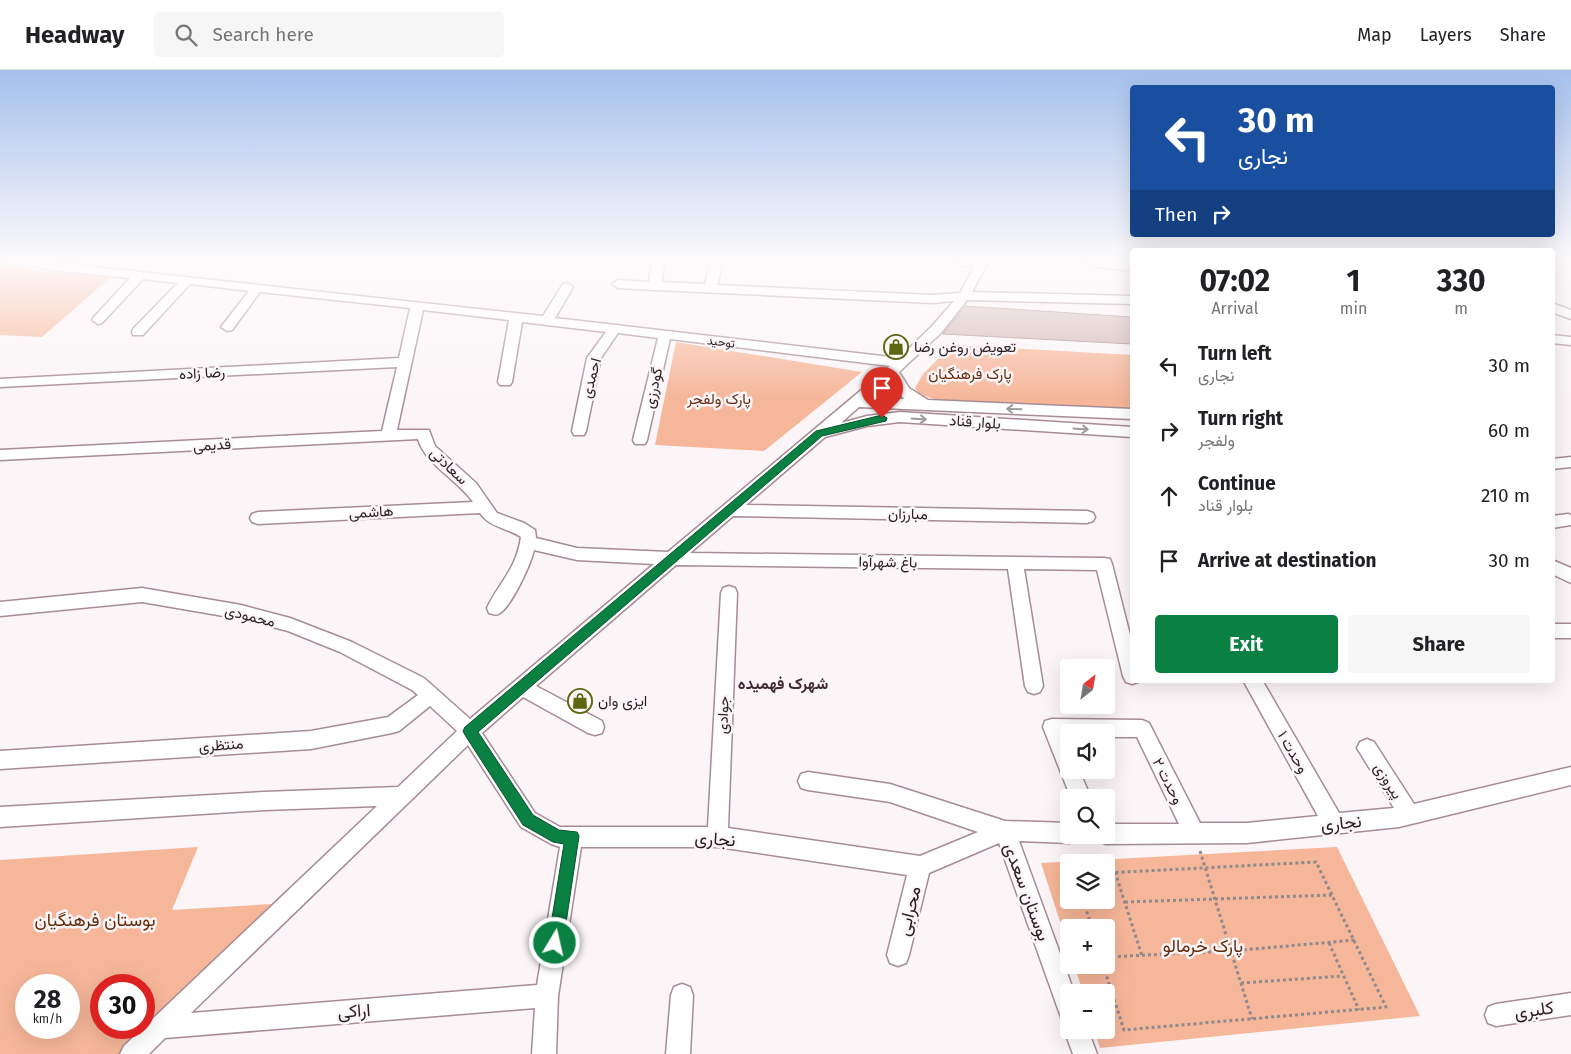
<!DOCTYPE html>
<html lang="en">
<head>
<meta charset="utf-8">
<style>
  :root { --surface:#fff; --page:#f6f6f6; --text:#202124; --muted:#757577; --line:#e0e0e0; --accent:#0b8043 }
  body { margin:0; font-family:"Fira Sans",Vazirmatn,sans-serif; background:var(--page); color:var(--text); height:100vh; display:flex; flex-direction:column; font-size:19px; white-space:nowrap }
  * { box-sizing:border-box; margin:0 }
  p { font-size:16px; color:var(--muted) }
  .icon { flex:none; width:28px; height:28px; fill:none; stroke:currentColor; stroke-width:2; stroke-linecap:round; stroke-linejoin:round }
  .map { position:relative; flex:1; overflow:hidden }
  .details { position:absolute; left:1130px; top:178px; width:425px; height:435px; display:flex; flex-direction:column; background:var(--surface); border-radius:5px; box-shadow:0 5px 20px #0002 }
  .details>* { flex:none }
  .hud { position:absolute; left:1130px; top:15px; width:425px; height:152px; border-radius:5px; box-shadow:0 5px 20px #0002; background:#1a4fa0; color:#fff; overflow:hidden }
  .needle { width:32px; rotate:31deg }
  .buttons { position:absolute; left:1060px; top:589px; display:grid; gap:10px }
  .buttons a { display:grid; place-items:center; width:55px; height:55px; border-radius:5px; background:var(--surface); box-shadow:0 5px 20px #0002; font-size:25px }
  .speed { position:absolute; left:15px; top:904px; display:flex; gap:10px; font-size:25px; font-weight:700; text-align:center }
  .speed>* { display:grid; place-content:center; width:65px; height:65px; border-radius:50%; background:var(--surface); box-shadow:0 5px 20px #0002; line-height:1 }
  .speed small { font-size:12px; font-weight:400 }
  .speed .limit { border:8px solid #d22; background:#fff; color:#111 }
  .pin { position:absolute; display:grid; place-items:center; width:42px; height:42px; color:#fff; margin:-51px -21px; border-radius:50% 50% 50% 0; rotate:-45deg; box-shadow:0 0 5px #0007 }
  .pin .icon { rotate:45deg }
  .me { position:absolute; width:55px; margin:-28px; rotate:9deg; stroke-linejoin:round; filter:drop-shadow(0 0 4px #0008) }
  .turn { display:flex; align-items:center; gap:18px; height:105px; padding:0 25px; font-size:22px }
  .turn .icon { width:65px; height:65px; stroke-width:2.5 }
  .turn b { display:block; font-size:35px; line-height:42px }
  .then { display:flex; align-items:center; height:48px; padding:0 25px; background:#0003; gap:10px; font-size:19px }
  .eta { display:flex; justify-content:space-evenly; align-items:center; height:85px; text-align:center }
  .eta b { font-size:30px; font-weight:700; line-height:35px }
  .primary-button { display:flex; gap:10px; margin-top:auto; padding:10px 25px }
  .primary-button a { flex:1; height:58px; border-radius:5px; background:var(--accent); color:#fff; font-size:20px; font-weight:700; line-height:58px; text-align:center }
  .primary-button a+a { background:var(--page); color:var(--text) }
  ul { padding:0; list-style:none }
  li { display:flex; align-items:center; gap:15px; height:65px; padding:0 25px }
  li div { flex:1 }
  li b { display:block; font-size:19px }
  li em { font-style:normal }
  header { display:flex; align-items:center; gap:30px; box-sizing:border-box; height:70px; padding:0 25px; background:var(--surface); border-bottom:1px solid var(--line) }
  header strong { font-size:24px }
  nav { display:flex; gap:28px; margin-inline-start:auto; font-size:18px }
  .search { width:350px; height:45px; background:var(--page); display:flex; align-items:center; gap:12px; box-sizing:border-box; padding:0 18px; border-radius:5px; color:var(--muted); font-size:19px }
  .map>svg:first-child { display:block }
</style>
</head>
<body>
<header>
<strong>Headway</strong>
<div class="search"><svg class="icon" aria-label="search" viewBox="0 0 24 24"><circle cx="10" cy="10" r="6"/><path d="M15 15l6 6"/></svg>Search here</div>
<nav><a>Map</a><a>Layers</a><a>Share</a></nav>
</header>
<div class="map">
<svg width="1571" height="984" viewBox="0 0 1571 984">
  <rect width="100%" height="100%" fill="#fbf5f7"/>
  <!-- green -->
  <g fill="#f6b699" fill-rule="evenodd">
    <path d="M 0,192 L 47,202 L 111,207 L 42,267 L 0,265 Z"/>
    <path d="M 676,272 L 862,302 L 764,381 L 655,375 Z"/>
    <path d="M 952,275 L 1132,285 L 1132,338 L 937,330 L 919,324 L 915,318 L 923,304 Z"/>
    <path d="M 198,777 L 172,840 L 272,834 L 121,984 L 0,984 L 0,790 ZM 26,915 L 69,915 L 69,958 L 26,958 ZM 101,915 L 144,915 L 144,958 L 101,958 Z"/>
    <path d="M 1337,777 L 1420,946 L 1100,978 L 1094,960 L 1106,960 L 1106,922 L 1083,922 L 1074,895 L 1106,895 L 1106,858 L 1069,858 L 1069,879 L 1041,793 ZM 1106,792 L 1106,830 L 1069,830 L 1069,792 Z"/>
  </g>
  <!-- building -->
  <path fill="#d4b6b5" stroke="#a78b8a" d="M 965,236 L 1132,247 L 1132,274 L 943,264 Z"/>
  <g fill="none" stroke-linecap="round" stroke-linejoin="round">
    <defs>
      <g id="minor">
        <path d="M 28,192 L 49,192 L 543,246 L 563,214 L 567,213 L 573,217 L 555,248 L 899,288 L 931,257 L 954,231 L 932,233 L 655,220 L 618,218 L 612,214 L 618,210 L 649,212 L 652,192 L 664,192 L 662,212 L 705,214 L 711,192 L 723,192 L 717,215 L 932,225 L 960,223 L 974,197 L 958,195 L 956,192 L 988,192 L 972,222 L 1132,226 L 1132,234 L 967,230 L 941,263 L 899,302 L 909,318 L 928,330 L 1132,339 L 1132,349 L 859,337 L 841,353 L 867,346 L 900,342 L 1132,357 L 1132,367 L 900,352 L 867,356 L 825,367 L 746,435 L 1087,441 L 1093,443 L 1095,447 L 1093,451 L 1087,453 L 733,446 L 690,483 L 1104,488 L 1110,489 L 1112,494 L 1132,573 L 1132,610 L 1139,610 L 1138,612 L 1132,614 L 1126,612 L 1123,606 L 1097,500 L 1024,499 L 1043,616 L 1040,622 L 1034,624 L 1028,622 L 1025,616 L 1008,499 L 676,495 L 536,616 L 602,651 L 604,657 L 602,663 L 595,665 L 588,663 L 523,627 L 482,663 L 535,743 L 560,757 L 708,757 L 721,523 L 723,518 L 729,516 L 735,518 L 737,523 L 728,758 L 920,786 L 978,762 L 890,732 L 808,720 L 801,718 L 798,711 L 801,704 L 808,702 L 890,714 L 1005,751 L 1069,753 L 1069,765 L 1078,765 L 1076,770 L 1069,773 L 1019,771 L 1074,922 L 1069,922 L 1069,950 L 1061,947 L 1058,939 L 999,773 L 929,803 L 909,885 L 906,893 L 898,896 L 890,893 L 887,885 L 907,805 L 718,777 L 581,777 L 558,926 L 556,984 L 532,984 L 535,938 L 165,968 L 149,984 L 120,984 L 124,976 L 377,736 L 264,740 L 0,757 L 0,737 L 264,722 L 398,717 L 457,661 L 430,636 L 399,661 L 392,663 L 311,679 L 0,699 L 0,681 L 311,661 L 388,647 L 418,625 L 412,620 L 340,582 L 288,561 L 241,549 L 142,532 L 0,546 L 0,532 L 142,518 L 241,535 L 290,548 L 352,572 L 424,608 L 470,649 L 654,494 L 577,490 L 534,480 C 531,494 512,535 500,543 C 497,546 493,544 489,543 L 487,538 C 500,511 516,500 521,467 C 507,458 489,457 480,443 L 258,454 L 252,452 L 250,448 L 252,444 L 258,442 L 473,432 C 458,410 425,394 418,369 L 0,390 L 0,380 L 382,361 L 397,297 L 0,317 L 0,309 L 399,288 L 410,238 L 260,222 L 232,260 L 227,261 L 221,257 L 249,221 L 190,214 L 143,265 L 133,265 L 132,262 L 133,259 L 178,213 L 143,209 L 102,253 L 98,254 L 92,250 L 94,247 L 130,208 L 52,200 L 30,195 ZM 423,240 L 509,250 L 498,312 L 500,315 L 510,315 L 512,312 L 522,252 L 606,262 L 587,288 L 572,361 L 574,365 L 584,365 L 586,361 L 601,288 L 618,263 L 658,268 L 633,370 L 635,374 L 645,374 L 647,370 L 670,269 L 890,296 L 668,482 L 577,478 L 536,468 L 535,460 L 524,453 L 497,443 L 476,413 L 435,376 L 429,360 L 397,360 ZM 890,311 L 904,329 L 870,328 ZM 468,675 L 521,757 L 551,774 L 560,777 L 537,915 L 191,943 Z"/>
        <path d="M 1086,192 L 1115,192 L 1132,194 L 1132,201 L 1092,196 Z"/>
        <path d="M 1552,233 L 1571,240 L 1571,249 L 1552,242 Z"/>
        <path d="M 1552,265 L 1571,267 L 1571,275 L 1552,273 Z"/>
        <path d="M 1571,387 L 1571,397 L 1552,399 L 1552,389 Z"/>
        <path d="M 1568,444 L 1571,445 L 1571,455 L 1552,458 L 1552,446 Z"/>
        <path d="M 1552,490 L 1571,498 L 1571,513 L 1552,504 Z"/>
        <rect x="1552" y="554" width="19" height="14"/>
        <path d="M 1243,610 L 1262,610 L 1339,743 L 1394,738 L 1357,678 L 1360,672 L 1367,669 L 1374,672 L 1414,734 L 1571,697 L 1571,715 L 1399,757 L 1247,773 L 1106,774 L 1099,771 L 1096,765 L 1106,765 L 1106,754 L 1179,754 L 1137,667 L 1106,667 L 1106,662 L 1069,662 L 1069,666 L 1065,666 L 1069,675 L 1069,700 L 1079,700 L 1091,728 L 1071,728 L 1043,657 L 1045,651 L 1052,649 L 1142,650 L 1149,653 L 1200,753 L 1247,753 L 1318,746 Z"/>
        <path d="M 682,914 L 690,917 L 693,925 L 690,984 L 666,984 L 671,925 L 674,917 Z"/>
        <path d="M 1571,923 L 1571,945 L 1496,956 L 1488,953 L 1485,945 L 1488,937 L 1496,934 Z"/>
        <path d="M 1069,951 L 1069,960 L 1088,960 L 1097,984 L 1073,984 L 1064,960 Z"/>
      </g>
    </defs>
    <!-- minor casing -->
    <use href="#minor" stroke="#a78c95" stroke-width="3"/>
    <!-- path -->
    <g stroke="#91898c" stroke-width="3" stroke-dasharray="3 3" stroke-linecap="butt">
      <path d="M 1200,781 L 1252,949"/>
      <path d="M 1115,802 L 1142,886"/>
      <path d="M 1083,830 L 1092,858"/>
      <path d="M 1125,832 L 1333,825"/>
      <path d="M 1329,873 L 1359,940"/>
      <path d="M 1106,887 L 1231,881 L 1355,870"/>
      <path d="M 1103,895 L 1124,960 L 1386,937 L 1316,792 L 1106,803"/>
      <path d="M 1241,913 L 1343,906"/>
    </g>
    <!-- minor -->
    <use href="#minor" fill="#fff" fill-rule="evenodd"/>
  </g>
  <!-- one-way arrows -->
  <defs><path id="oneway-shaft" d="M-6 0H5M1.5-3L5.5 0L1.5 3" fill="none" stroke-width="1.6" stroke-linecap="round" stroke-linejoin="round" transform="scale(1.25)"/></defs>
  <g stroke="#9f9a9c">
    <use href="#oneway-shaft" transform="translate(1014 339) rotate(-178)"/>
    <use href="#oneway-shaft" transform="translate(919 349) rotate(4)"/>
    <use href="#oneway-shaft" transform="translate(1081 359) rotate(4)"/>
  </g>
  <!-- sky -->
  <linearGradient id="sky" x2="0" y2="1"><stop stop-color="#a5c0ec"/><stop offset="0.58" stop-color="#fdfafb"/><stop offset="1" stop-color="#fdfafb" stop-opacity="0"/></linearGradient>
  <rect width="1571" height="330" fill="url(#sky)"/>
  <!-- route -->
  <path fill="#0b8043" stroke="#07532c" d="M 882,345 L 887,348 L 886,351 L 822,366 L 478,662 L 533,745 L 559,760 L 577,762 L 579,766 L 563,873 L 561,878 L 555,881 L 550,878 L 548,873 L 564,774 L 553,772 L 523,755 L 465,665 L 463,661 L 465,657 L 816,361 Z"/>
  <!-- icons -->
  <defs>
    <symbol id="shop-ring" viewBox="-11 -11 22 22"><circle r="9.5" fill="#fbf5f7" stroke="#5a6810" stroke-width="1.5"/><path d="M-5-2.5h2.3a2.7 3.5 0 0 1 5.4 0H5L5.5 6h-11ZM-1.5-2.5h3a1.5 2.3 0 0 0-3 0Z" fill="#5a6810"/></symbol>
  </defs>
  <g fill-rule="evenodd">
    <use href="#shop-ring" x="882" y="263" width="28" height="28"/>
    <use href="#shop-ring" x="566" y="617" width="28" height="28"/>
  </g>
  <g text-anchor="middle" stroke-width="5" stroke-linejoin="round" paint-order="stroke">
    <!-- far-street labels -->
    <g font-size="12" fill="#291e22" stroke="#fbf5f7">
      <text transform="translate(721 272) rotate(7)" y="4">توحید</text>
    </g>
    <!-- poi labels -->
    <g font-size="15" fill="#291e22" stroke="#fbf5f7" text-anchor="start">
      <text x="914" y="282">تعویض روغن رضا</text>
      <text x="598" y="636">ایزی وان</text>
    </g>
    <!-- street labels -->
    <g font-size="15" fill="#291e22" stroke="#fbf5f7">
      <text transform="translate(202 303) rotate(-3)" y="5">رضا زاده</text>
      <text transform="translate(591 308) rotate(-75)" y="5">احمدی</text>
      <text transform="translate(653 318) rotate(-77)" y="5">گودرزی</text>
      <text transform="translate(975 352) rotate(4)" y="5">بلوار قناد</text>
      <text transform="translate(212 375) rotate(-3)" y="5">قدیمی</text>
      <text transform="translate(449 396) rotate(44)" y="5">سعادتی</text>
      <text transform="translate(371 442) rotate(-3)" y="5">هاشمی</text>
      <text transform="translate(908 444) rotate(1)" y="5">مبارزان</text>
      <text transform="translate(888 492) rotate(1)" y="5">باغ شهرآوا</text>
      <text transform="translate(250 546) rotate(14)" y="5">محمودی</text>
      <text transform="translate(723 645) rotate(-88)" y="5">جوادی</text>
      <text transform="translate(221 675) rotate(-4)" y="5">منتظری</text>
      <text transform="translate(1293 682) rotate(60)" y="5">وحدت ۱</text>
      <text transform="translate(1168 711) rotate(63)" y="5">وحدت ۲</text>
      <text transform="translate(1388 711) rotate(57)" y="5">پیروزی</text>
    </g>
    <!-- park labels -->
    <g font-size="15" fill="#642b0b" stroke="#fbf5f7">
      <text x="970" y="309">پارک فرهنگیان</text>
      <text x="719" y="334">پارک ولفجر</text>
    </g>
    <!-- neighbourhood labels -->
    <g font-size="16" font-weight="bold" fill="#412b32" stroke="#fbf5f7">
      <text x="783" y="619">شهرک فهمیده</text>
    </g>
    <!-- near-street labels -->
    <g font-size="18" fill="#291e22" stroke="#fbf5f7">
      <text transform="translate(1341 753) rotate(-6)" y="6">نجاری</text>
      <text transform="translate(715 769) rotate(4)" y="6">نجاری</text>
      <text transform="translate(1027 822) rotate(70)" y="6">بوستان سعدی</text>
      <text transform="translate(909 841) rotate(-76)" y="6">محرابی</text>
      <text transform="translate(1534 940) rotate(-8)" y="6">کلبری</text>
      <text transform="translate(354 941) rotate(-4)" y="6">اراکی</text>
    </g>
    <!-- near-park labels -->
    <g font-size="18" fill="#642b0b" stroke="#fbf5f7">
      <text x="95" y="856">بوستان فرهنگیان</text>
      <text x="1203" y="882">پارک خرمالو</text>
    </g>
  </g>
</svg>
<div class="buttons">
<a><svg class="needle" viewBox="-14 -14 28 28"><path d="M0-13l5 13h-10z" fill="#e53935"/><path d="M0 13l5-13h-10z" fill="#757577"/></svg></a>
<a><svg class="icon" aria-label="sound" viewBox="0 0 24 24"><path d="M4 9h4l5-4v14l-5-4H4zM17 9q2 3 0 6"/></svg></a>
<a><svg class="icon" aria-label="search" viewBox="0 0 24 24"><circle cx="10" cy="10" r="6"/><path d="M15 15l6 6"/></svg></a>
<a><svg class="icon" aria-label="layers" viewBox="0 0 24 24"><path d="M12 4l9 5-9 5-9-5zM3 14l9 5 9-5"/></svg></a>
<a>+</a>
<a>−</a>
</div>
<div class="speed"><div>28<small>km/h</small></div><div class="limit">30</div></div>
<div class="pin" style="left:882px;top:348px;background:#d93025"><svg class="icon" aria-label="arrive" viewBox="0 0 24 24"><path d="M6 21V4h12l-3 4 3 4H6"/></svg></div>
<svg class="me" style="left:555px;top:873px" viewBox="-20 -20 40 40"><circle r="17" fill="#0b8043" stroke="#fff" stroke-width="3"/><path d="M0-11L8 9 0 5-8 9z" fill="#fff"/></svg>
<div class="hud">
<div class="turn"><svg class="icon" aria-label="left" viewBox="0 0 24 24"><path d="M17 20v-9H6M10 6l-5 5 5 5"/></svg><div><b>30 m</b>نجاری</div></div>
<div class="then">Then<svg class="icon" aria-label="right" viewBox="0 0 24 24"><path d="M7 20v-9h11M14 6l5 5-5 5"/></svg></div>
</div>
<section class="details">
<div class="eta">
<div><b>07:02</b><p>Arrival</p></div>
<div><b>1</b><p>min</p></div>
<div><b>330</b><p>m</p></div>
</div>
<ul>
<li><svg class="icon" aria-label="left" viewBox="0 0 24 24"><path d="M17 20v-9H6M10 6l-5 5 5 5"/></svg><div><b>Turn left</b><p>نجاری</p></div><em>30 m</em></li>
<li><svg class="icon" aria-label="right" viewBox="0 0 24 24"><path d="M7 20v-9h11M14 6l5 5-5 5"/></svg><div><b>Turn right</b><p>ولفجر</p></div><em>60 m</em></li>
<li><svg class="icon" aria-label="ahead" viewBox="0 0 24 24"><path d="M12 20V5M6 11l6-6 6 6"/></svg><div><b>Continue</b><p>بلوار قناد</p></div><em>210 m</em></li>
<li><svg class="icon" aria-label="arrive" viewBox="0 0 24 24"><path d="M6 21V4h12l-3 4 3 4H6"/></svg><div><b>Arrive at destination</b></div><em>30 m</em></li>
</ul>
<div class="primary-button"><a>Exit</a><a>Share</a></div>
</section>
</div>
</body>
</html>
